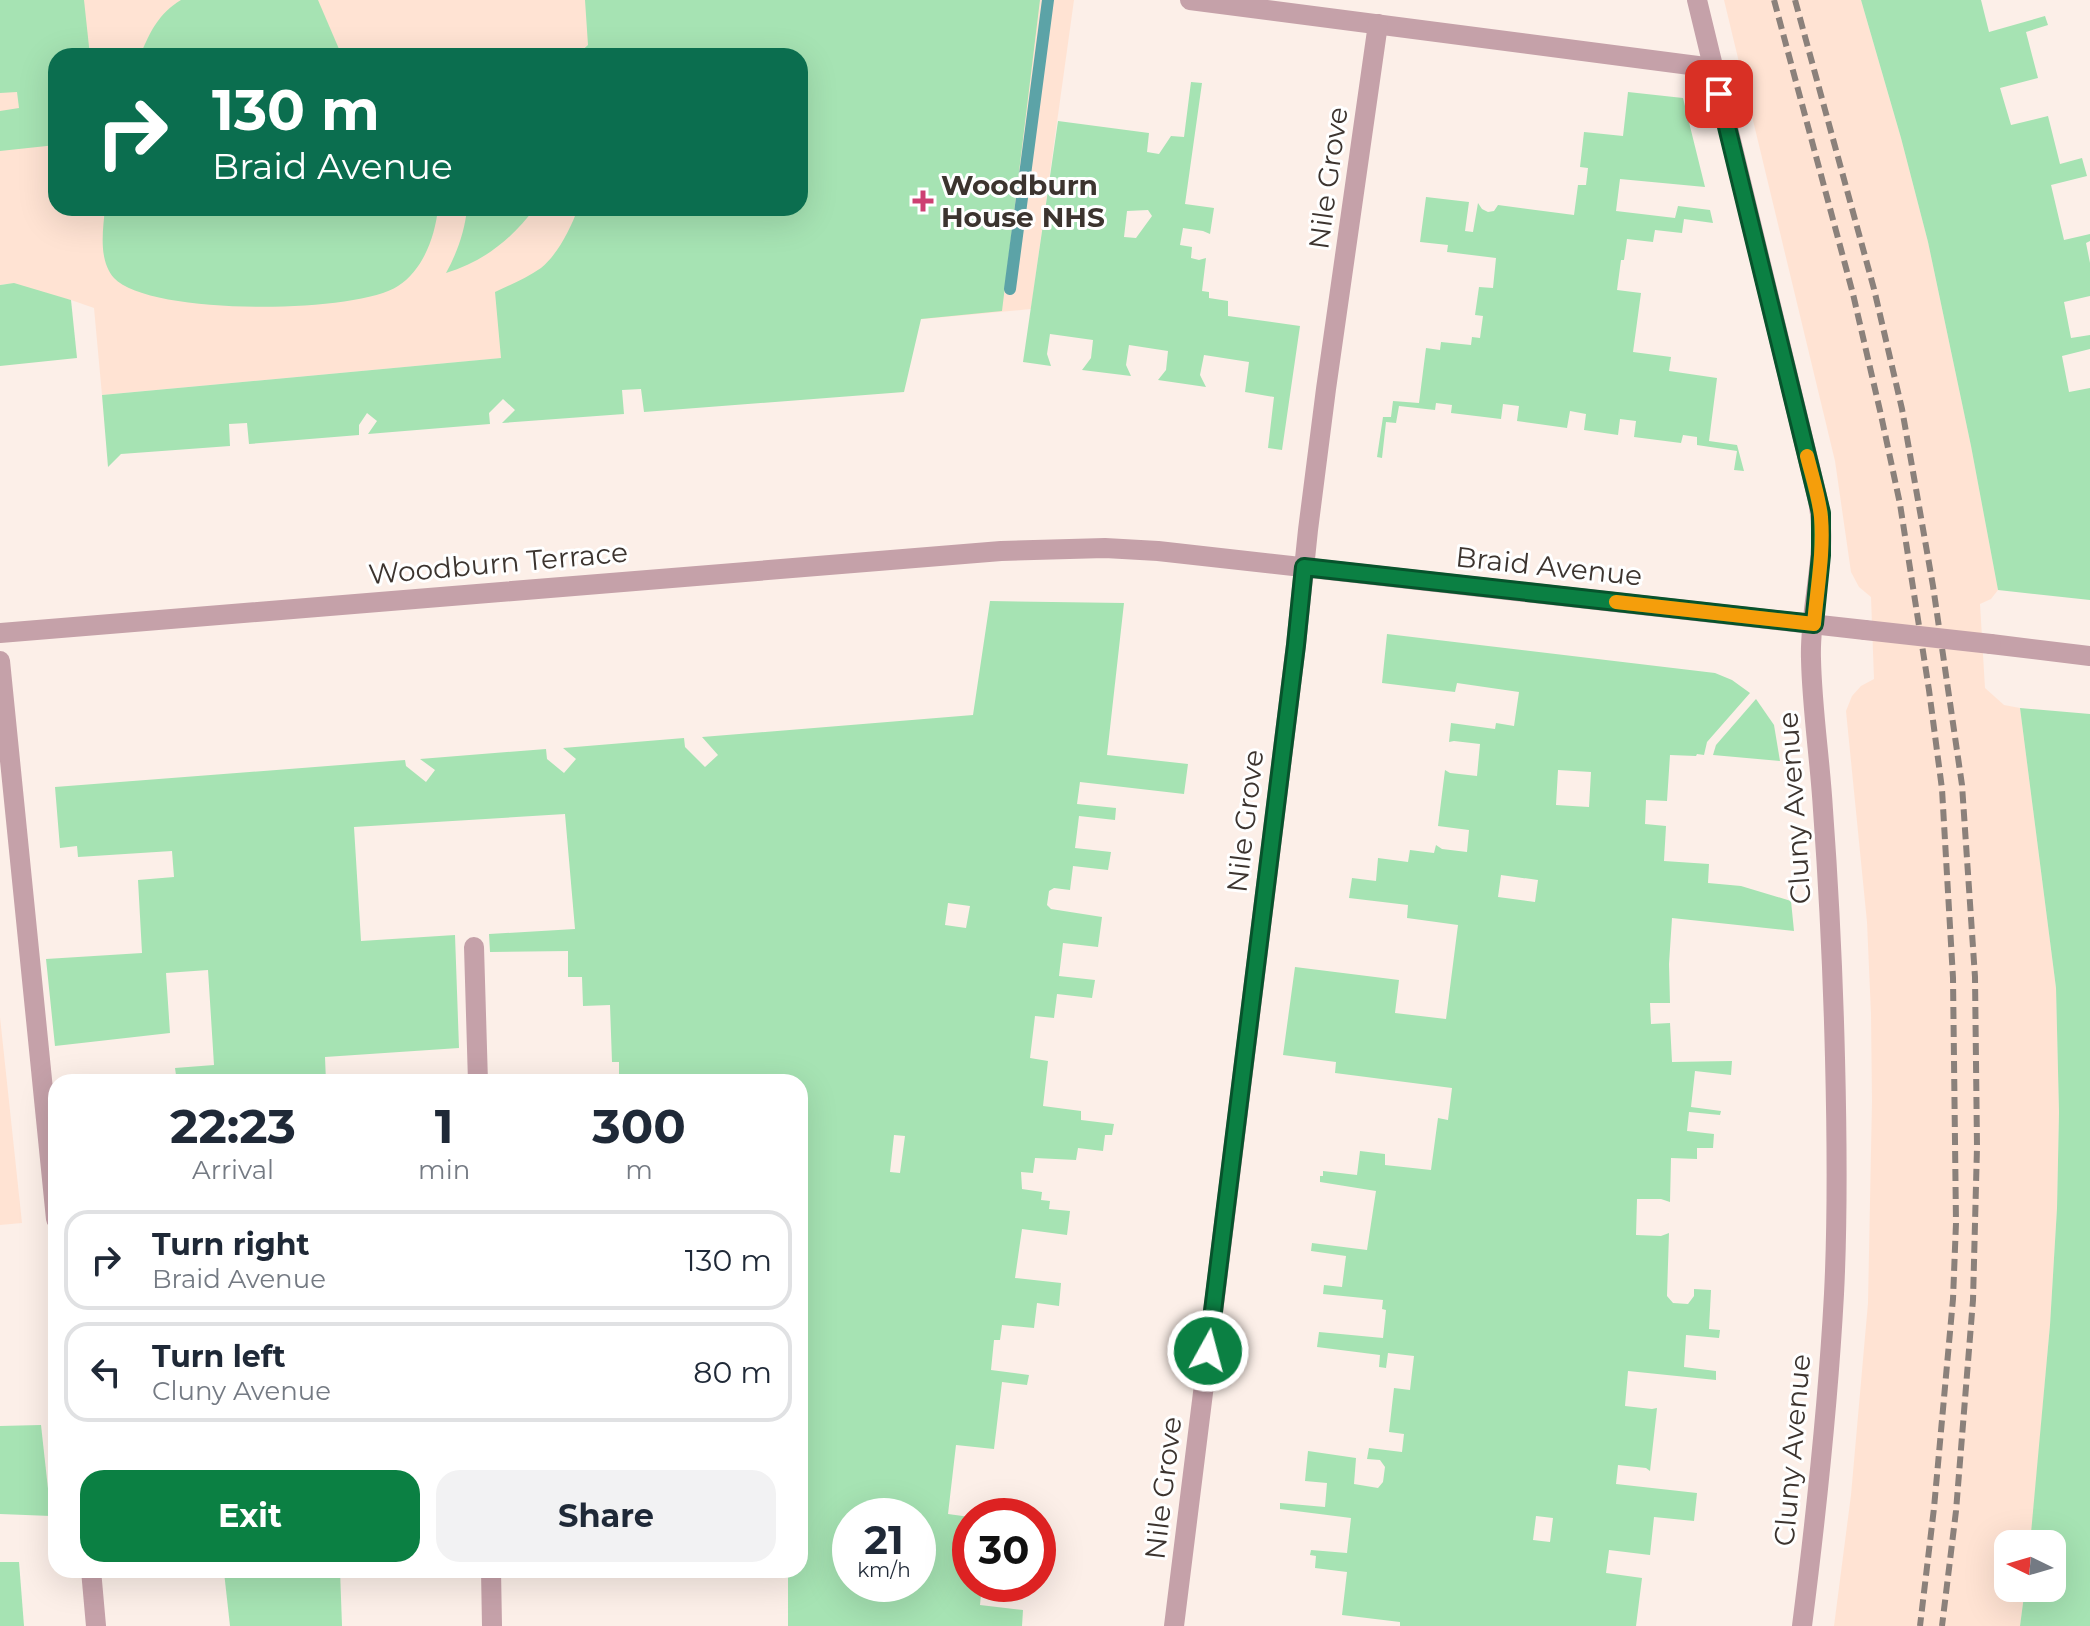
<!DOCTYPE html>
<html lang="en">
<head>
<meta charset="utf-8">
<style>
  :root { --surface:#fff; --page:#f2f2f3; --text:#1f2937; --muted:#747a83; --line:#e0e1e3; --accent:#0b8043 }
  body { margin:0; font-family:Montserrat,sans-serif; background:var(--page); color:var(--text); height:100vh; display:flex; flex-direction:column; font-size:30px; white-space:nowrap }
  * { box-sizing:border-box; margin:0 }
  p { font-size:26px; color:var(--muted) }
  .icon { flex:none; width:44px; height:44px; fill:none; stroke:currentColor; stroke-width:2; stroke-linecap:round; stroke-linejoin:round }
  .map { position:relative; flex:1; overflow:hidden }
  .side { position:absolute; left:48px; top:1074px; width:760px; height:504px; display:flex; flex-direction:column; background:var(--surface); border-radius:24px; box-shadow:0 8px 32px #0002 }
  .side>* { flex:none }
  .top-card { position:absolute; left:48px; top:48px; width:760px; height:168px; border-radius:24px; box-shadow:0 8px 32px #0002; background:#0b6e4f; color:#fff; overflow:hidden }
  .needle { width:52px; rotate:275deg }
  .tools { position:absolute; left:1994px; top:1530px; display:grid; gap:16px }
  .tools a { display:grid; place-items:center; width:72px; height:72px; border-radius:16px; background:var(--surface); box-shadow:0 8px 32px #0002; font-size:40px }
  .speed { position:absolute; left:832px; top:1498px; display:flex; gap:16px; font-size:40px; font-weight:700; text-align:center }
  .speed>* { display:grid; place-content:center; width:104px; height:104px; border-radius:50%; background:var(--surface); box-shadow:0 8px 32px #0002; line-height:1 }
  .speed small { font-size:20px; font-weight:400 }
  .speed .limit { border:12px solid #d22; background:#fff; color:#111 }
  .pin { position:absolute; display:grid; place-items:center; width:68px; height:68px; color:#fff; margin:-34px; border-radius:16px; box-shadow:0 4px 12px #0006 }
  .me { position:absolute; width:88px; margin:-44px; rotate:7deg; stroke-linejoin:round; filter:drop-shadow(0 0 6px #0008) }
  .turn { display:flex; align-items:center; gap:28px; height:168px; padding:0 32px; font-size:36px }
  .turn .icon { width:104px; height:104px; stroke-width:2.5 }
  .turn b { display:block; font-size:56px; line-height:68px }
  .eta { display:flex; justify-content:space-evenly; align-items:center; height:136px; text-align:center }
  .eta b { font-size:48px; font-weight:700; line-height:56px }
  .button { display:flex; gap:16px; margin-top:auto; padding:16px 32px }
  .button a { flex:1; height:92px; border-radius:24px; background:var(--accent); color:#fff; font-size:32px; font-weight:700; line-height:92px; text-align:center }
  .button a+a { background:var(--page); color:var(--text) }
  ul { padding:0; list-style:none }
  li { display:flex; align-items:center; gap:24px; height:100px; margin:0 16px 12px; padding:0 16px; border:4px solid var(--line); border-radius:24px }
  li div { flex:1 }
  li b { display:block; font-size:30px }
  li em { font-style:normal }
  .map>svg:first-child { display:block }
</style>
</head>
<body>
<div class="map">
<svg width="2090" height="1626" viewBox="0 0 2090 1626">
  <rect width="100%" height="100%" fill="#fcefe8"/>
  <!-- built -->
  <g fill="#ffe3d3" fill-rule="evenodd">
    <path d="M 0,0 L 1074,0 L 1031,309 L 102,395 L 94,308 L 71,300 L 5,284 L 0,285 ZM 56,56 L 800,56 L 800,208 L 56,208 Z"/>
    <path d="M 1724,0 L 1861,0 L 1901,138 L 1928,242 L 1971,446 L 1998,590 L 1991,599 L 1980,604 L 1985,688 L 2004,705 L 2020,708 L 2056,988 L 2059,1112 L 2057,1208 L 2050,1325 L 2031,1539 L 2030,1544 L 2008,1544 L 2008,1588 L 2025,1588 L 2020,1626 L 1834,1626 L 1851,1495 L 1868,1303 L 1872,1101 L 1871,1014 L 1867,922 L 1846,711 L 1852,696 L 1861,686 L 1874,679 L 1871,597 L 1859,587 L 1851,572 L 1835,461 Z"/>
    <path d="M 0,1017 L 22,1223 L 0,1225 Z"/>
  </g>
  <!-- green -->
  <g fill="#a6e3b3" fill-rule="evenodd">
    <path d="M 0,0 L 84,0 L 90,56 L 56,56 L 56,145 L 0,151 L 0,111 L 19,108 L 17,92 L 0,93 Z"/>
    <path d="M 181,0 L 318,0 L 342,56 L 140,56 C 149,33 159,13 181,0 Z"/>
    <path d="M 585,0 L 1040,0 L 1002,311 L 921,319 L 904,392 L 644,412 L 641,389 L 622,390 L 624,414 L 502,423 L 515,410 L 503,399 L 489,413 L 490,424 L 368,434 L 377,421 L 367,413 L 359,425 L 359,435 L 249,444 L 247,423 L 229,424 L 230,446 L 121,454 L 108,467 L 102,395 L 501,358 L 495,292 C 510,285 527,278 541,268 C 558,254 571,228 578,208 L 800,208 L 800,56 L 576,56 L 588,45 Z"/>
    <path d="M 1861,0 L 1981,0 L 1989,32 L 2045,16 L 2048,25 L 2026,32 L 2038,78 L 2000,88 L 2011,125 L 2048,116 L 2060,164 L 2082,158 L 2087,176 L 2051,185 L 2064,240 L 2090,234 L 2090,241 L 2086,243 L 2090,263 L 2090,296 L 2064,302 L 2071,338 L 2090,335 L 2090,349 L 2062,356 L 2069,392 L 2090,388 L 2090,600 L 1998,590 L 1971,446 L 1928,242 L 1901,138 Z"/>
    <path d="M 1191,82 L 1202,83 L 1185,204 L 1214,208 L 1210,234 L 1203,231 L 1183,228 L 1180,245 L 1192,247 L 1191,258 L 1199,260 L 1206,258 L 1202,291 L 1209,292 L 1209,298 L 1228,301 L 1228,316 L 1300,326 L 1282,450 L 1268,448 L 1274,397 L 1245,392 L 1249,362 L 1204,355 L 1200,375 L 1206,387 L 1158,380 L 1166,370 L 1168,351 L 1129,345 L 1126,365 L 1131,376 L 1082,370 L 1091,358 L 1093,340 L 1050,334 L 1047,354 L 1051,366 L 1023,362 L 1058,121 L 1149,133 L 1147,152 L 1159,154 L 1171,136 L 1184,137 ZM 1148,210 L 1152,216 L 1136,238 L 1124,237 L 1127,211 Z"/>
    <path d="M 1628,92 L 1683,98 L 1705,187 L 1620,179 L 1616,211 L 1675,218 L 1678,206 L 1710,210 L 1713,223 L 1684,219 L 1682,233 L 1655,230 L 1653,242 L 1627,239 L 1624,260 L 1621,260 L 1617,290 L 1641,293 L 1633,352 L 1671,357 L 1669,371 L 1717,378 L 1709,441 L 1737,445 L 1744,471 L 1734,470 L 1737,451 L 1697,445 L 1697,437 L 1683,435 L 1681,443 L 1634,437 L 1636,421 L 1620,419 L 1618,435 L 1584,430 L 1586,414 L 1570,411 L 1567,428 L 1517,421 L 1519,406 L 1503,404 L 1501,419 L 1451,413 L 1452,405 L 1436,403 L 1435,410 L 1399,406 L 1396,423 L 1386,422 L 1382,458 L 1377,457 L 1383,417 L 1391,417 L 1393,401 L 1419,403 L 1426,348 L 1440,350 L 1441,342 L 1471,345 L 1472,337 L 1480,338 L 1483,316 L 1475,315 L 1479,287 L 1493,288 L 1496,258 L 1447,252 L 1448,245 L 1420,242 L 1426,197 L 1469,202 L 1465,231 L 1473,232 L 1478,203 L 1482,209 L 1488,212 L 1494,211 L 1498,205 L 1574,215 L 1578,185 L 1586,185 L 1588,168 L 1580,167 L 1584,132 L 1623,136 Z"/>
    <path d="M 105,208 L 438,208 C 435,237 423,270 398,286 C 356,314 149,316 114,278 C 98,260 103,230 105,208 Z"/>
    <path d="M 467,208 L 535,208 C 512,239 483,262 446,273 C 457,253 465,231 467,208 Z"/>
    <path d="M 14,283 L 71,300 L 77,358 L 0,366 L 0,285 Z"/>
    <path d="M 990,601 L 1124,603 L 1107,755 L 1188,764 L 1184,794 L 1080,782 L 1077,804 L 1116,808 L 1115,820 L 1079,816 L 1075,848 L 1111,852 L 1108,870 L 1073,866 L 1070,890 L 1054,888 L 1049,891 L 1047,905 L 1051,909 L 1102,917 L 1098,947 L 1063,943 L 1059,976 L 1095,980 L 1092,998 L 1057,994 L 1054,1018 L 1035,1016 L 1030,1058 L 1048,1061 L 1043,1106 L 1081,1111 L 1081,1120 L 1114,1124 L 1112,1135 L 1105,1135 L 1103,1151 L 1078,1148 L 1076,1160 L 1035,1158 L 1033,1173 L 1021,1172 L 1022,1189 L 1042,1192 L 1041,1200 L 1050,1201 L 1049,1209 L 1070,1211 L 1067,1235 L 1022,1229 L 1015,1278 L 1061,1283 L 1059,1306 L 1037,1303 L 1034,1328 L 1002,1325 L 1000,1340 L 994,1340 L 991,1370 L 1029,1375 L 1027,1385 L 1002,1382 L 994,1449 L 956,1445 L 948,1514 L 970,1517 L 963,1576 L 970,1577 L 970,1584 L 982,1584 L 980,1605 L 1023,1610 L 1022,1626 L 788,1626 L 788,1570 L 800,1570 L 800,1082 L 619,1082 L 619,1062 L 612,1062 L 610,1005 L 583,1006 L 582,977 L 568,977 L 568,951 L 490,952 L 489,934 L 575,929 L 565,814 L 354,827 L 361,941 L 455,935 L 459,1048 L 325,1057 L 326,1082 L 177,1082 L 175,1068 L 214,1065 L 208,970 L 166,973 L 170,1033 L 55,1046 L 46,959 L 142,953 L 138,880 L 174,877 L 172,851 L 78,857 L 77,846 L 60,848 L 55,787 L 405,760 L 406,766 L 426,782 L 435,770 L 420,759 L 546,749 L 547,759 L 564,773 L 576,759 L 563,748 L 684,738 L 685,747 L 705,767 L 718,755 L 702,737 L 973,715 ZM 948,903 L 970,906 L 966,928 L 945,925 ZM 894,1135 L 905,1136 L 900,1173 L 890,1172 ZM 850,1516 L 918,1516 L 918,1584 L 850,1584 Z"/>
    <path d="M 1387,634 L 1715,673 L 1732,680 L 1750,693 L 1707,742 L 1704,755 L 1697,754 L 1696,756 L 1670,755 L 1667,801 L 1646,800 L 1645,824 L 1666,826 L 1664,861 L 1709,864 L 1708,883 L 1741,886 L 1791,901 L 1794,931 L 1672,918 L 1669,964 L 1670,1003 L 1650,1003 L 1651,1024 L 1670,1023 L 1672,1062 L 1732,1061 L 1731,1075 L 1695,1071 L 1691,1107 L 1721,1111 L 1720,1115 L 1689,1112 L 1687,1131 L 1714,1134 L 1713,1148 L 1697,1148 L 1697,1159 L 1671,1158 L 1670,1202 L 1661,1199 L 1637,1199 L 1636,1235 L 1661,1236 L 1669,1233 L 1667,1296 L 1673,1303 L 1688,1304 L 1694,1296 L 1694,1289 L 1711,1290 L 1709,1329 L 1720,1330 L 1719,1338 L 1686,1335 L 1684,1367 L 1716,1371 L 1716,1380 L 1628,1371 L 1625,1406 L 1652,1409 L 1657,1408 L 1650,1471 L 1646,1468 L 1618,1465 L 1616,1484 L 1697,1493 L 1694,1521 L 1654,1517 L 1650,1555 L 1609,1550 L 1606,1573 L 1642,1578 L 1636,1626 L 1400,1626 L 1400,1622 L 1342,1615 L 1347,1572 L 1315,1568 L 1316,1556 L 1310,1555 L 1311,1550 L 1347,1553 L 1351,1518 L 1280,1509 L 1280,1503 L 1325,1507 L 1327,1483 L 1305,1481 L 1308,1451 L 1356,1458 L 1354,1484 L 1378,1488 L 1383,1482 L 1385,1467 L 1380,1460 L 1367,1459 L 1369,1448 L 1402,1452 L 1404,1434 L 1389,1432 L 1394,1388 L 1410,1390 L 1414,1356 L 1388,1353 L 1386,1368 L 1379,1367 L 1380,1355 L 1317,1347 L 1319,1332 L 1383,1338 L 1386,1310 L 1382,1309 L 1383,1300 L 1323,1294 L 1324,1285 L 1342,1287 L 1346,1256 L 1311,1251 L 1312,1243 L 1367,1250 L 1376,1191 L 1320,1182 L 1320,1176 L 1323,1176 L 1323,1171 L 1357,1175 L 1360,1151 L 1385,1154 L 1385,1165 L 1431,1170 L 1438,1118 L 1448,1120 L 1452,1088 L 1335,1073 L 1336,1062 L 1283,1055 L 1295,967 L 1399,980 L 1395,1013 L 1446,1019 L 1458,925 L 1407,918 L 1408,905 L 1349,898 L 1352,878 L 1376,881 L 1378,858 L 1408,862 L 1410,850 L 1434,853 L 1436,845 L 1442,849 L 1467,852 L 1469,830 L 1438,826 L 1445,770 L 1450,773 L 1477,776 L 1480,744 L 1454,741 L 1449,742 L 1451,723 L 1495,729 L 1496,723 L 1514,726 L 1519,692 L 1457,683 L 1455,692 L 1382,683 ZM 1558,770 L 1591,772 L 1589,807 L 1556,805 ZM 1501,875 L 1538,880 L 1535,902 L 1498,897 ZM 1536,1516 L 1553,1518 L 1550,1542 L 1533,1540 Z"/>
    <path d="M 1756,699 L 1774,725 L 1780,761 L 1713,755 L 1716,745 Z"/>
    <path d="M 2020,708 L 2090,714 L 2090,1626 L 2020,1626 L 2025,1588 L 2052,1588 L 2052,1544 L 2030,1544 L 2050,1325 L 2057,1208 L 2059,1112 L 2056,988 Z"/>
    <path d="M 41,1425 L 51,1516 L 0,1514 L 0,1426 Z"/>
    <path d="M 0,1562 L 19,1562 L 24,1626 L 0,1626 Z"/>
    <path d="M 257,1570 L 340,1570 L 342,1626 L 230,1626 L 224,1572 Z"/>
  </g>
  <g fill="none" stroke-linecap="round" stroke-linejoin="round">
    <!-- stream -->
    <path stroke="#5ca3a7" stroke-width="12" d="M 1010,289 L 1048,0"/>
    <!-- minor -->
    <g stroke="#c5a1a9" stroke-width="20">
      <path d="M 1190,0 L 1713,68"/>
      <path d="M 1697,0 L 1817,496 C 1830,551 1809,604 1811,659 C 1812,709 1820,759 1823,810 C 1829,892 1833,975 1835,1058 C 1837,1137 1838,1215 1834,1294 C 1828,1405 1816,1516 1802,1626"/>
      <path d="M 0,633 L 1001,551 L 1105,548 L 1158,551 L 1865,630"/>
      <path d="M 1991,644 L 2090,656"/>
      <path d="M 0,661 L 56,1219"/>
      <path d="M 474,947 L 478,1082"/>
      <path d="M 91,1570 L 96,1626"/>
      <path d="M 491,1570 L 492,1626"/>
      <path d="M 1174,1626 L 1296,645 L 1308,530 L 1326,389 L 1378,24"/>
    </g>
    <!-- rail -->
    <g stroke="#8b817b" stroke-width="6" stroke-dasharray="12 6" stroke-linecap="butt">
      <path d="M 1774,0 L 1853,294 L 1881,415 L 1900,504 L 1929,690 L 1942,789 L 1953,978 L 1956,1223 L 1953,1299 L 1934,1508 L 1920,1626"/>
      <path d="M 1795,0 L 1874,289 L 1902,409 L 1933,586 L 1962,785 L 1975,977 L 1977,1147 L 1973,1300 L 1956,1511 L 1942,1626"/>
    </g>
    <!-- minor-bridge -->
    <path stroke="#c5a1a9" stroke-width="20" d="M 1865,630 L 1991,644"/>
  </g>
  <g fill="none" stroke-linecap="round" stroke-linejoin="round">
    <defs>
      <path id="route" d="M 1208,1351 L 1296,645 L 1304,567 L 1814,624 L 1821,555 L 1821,513 L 1719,94"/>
    </defs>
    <!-- route casing -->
    <use href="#route" stroke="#07532c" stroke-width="20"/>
    <!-- route -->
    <use href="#route" stroke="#0b8043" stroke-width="14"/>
    <!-- slow -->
    <path stroke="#f59e0b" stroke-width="14" d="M 1616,602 L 1814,624 C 1817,589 1824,552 1821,517 C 1819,497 1812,476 1807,456"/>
  </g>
  <!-- markers -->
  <path fill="#cd4072" stroke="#fff" stroke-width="3" d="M919 189h8v8h8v8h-8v8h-8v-8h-8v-8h8z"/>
  <g text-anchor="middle" stroke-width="6" stroke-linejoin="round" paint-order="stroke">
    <!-- street labels -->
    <g font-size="28" fill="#3c342f" stroke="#fff">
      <text transform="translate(1328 178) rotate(-82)" y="10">Nile Grove</text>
      <text transform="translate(498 563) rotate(-5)" y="10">Woodburn Terrace</text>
      <text transform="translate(1549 566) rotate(6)" y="10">Braid Avenue</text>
      <text transform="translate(1794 808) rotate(-94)" y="10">Cluny Avenue</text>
      <text transform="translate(1245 821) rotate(-83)" y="10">Nile Grove</text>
      <text transform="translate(1792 1450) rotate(-85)" y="10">Cluny Avenue</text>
      <text transform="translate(1163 1488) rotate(-83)" y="10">Nile Grove</text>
    </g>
    <!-- poi labels -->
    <g font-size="28" font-weight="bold" fill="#3c342f" stroke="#fff" text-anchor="start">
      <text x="941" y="195">Woodburn<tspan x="941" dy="32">House NHS</tspan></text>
    </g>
  </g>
</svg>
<div class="tools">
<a><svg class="needle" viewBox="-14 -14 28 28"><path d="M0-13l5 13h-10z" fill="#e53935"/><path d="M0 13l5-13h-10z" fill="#747a83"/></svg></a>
</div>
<div class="speed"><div>21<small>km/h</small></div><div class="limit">30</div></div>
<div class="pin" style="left:1719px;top:94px;background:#d93025"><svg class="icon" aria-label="arrive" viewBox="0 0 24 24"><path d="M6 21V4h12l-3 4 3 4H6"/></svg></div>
<svg class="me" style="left:1208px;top:1351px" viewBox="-20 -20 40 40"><circle r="17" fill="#0b8043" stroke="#fff" stroke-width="3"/><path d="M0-11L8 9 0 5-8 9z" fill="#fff"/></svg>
<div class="top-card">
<div class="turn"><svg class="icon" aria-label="right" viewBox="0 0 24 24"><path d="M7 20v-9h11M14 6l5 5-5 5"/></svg><div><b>130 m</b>Braid Avenue</div></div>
</div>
<section class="side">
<div class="eta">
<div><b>22:23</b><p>Arrival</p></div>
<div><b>1</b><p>min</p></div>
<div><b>300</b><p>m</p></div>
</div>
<ul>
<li><svg class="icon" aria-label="right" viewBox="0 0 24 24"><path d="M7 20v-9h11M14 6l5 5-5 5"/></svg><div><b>Turn right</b><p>Braid Avenue</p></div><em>130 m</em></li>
<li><svg class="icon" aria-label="left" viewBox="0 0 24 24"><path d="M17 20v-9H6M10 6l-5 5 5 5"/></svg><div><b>Turn left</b><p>Cluny Avenue</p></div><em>80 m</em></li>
</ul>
<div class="button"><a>Exit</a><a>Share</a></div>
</section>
</div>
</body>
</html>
